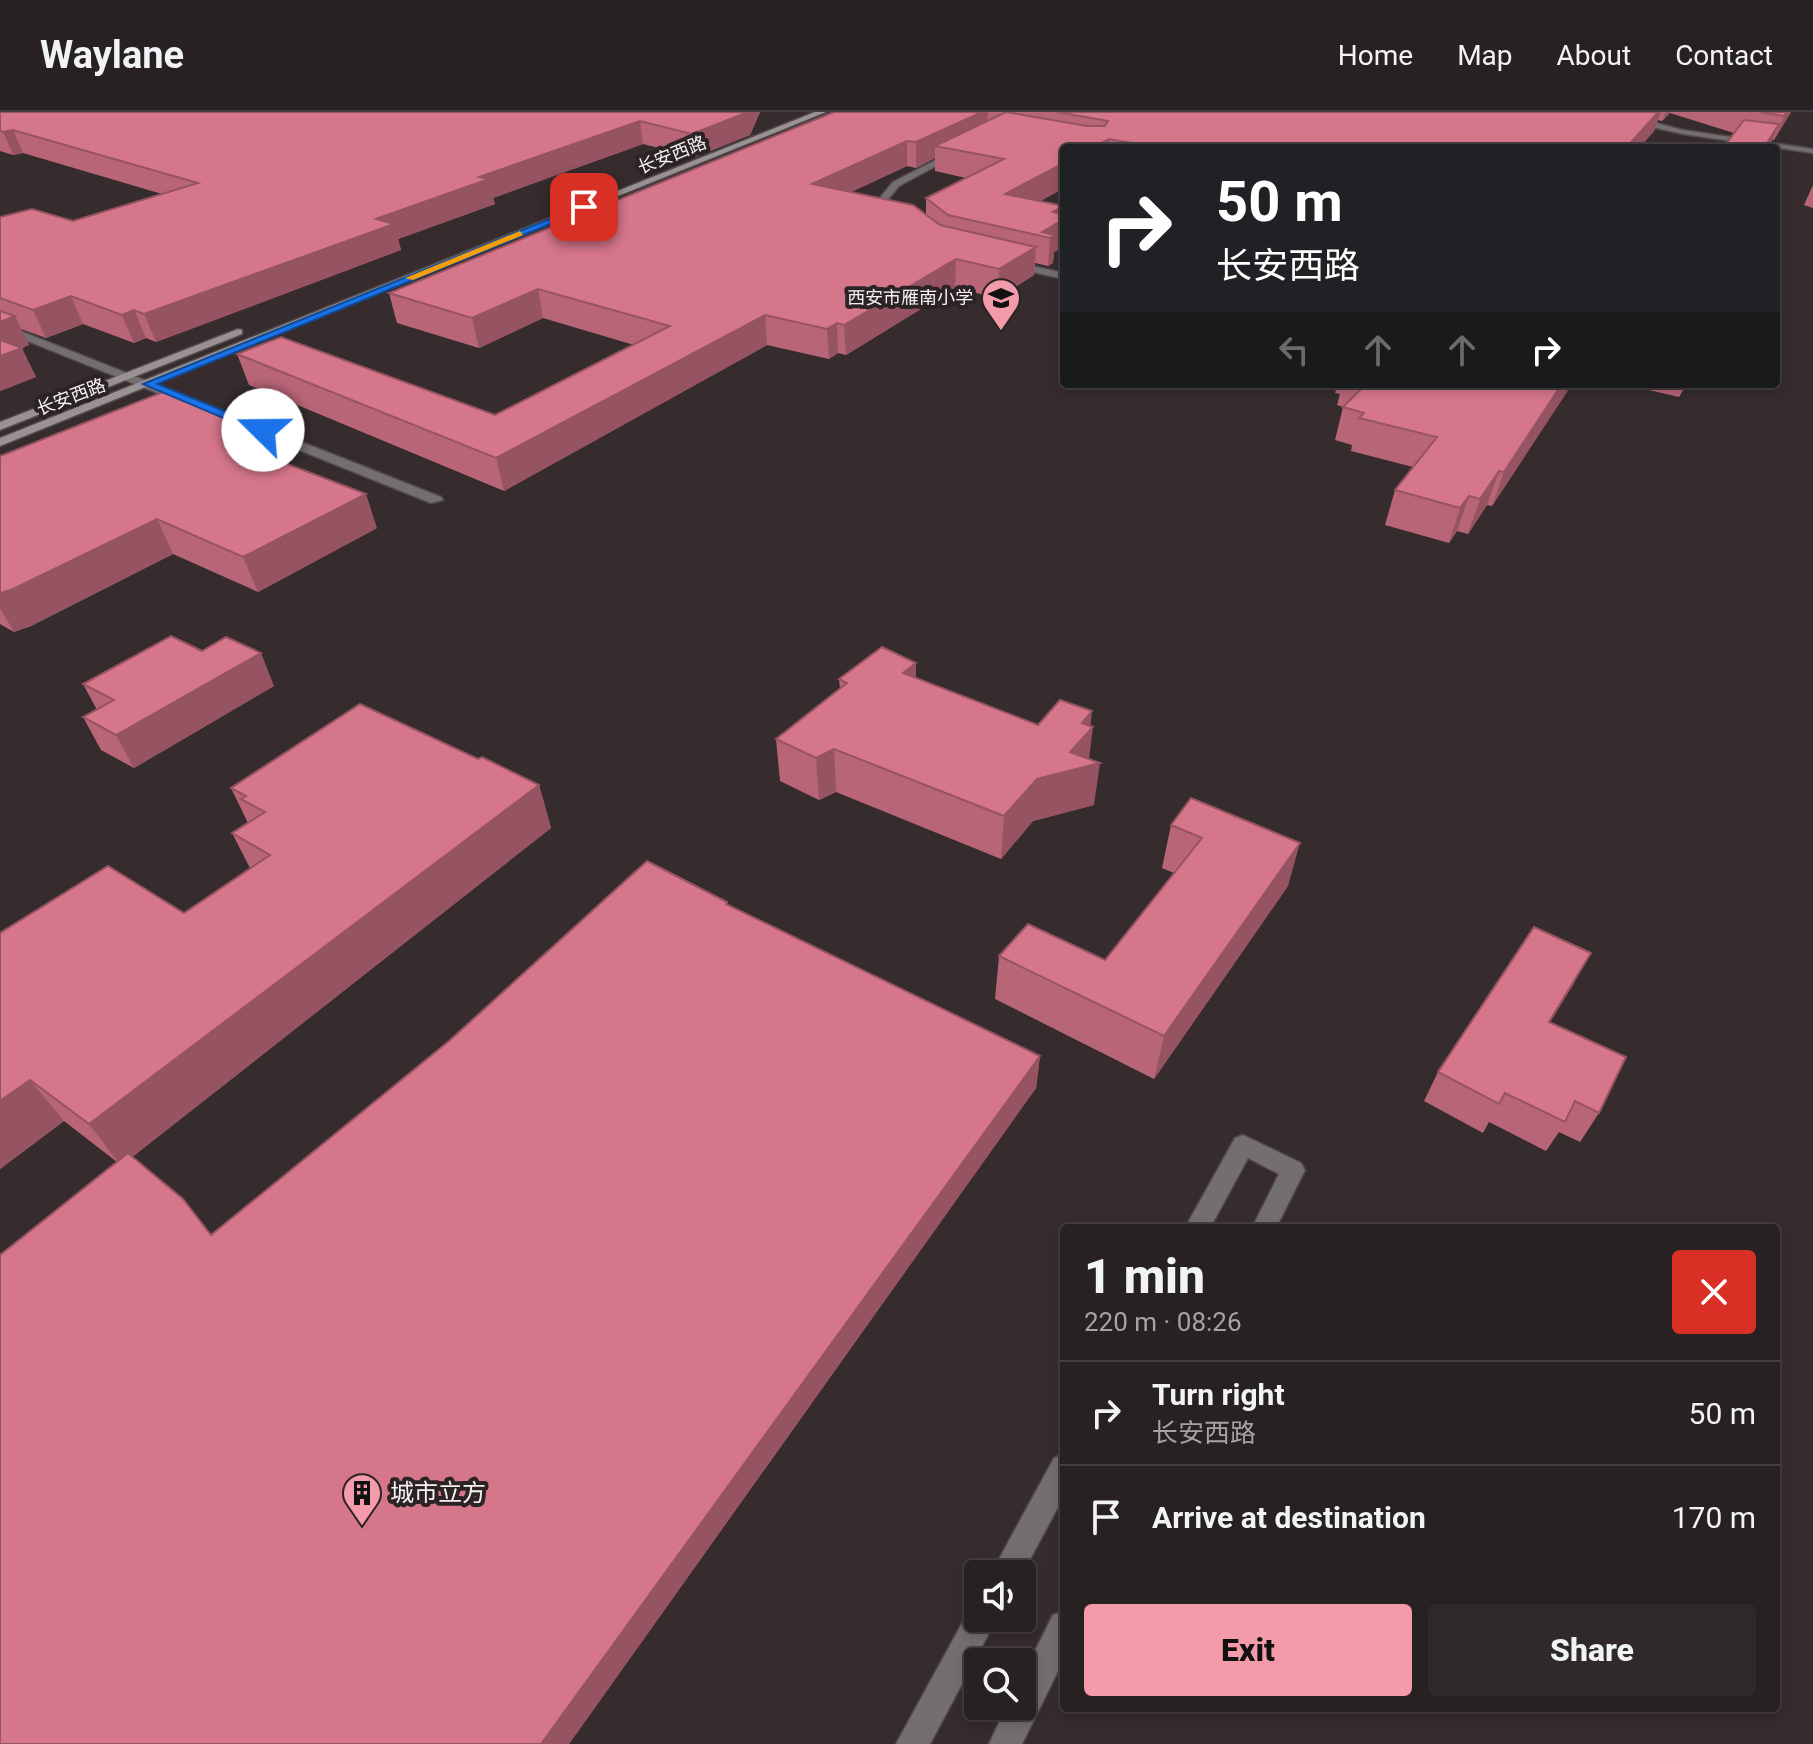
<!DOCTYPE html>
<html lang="en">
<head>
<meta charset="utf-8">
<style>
  :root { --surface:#282122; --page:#30292a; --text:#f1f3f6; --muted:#a5a3a5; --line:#443e40; --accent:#f39aab }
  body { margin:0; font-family:Roboto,"Noto Sans SC",sans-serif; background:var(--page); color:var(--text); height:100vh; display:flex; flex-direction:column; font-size:30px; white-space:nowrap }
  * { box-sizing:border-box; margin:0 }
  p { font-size:26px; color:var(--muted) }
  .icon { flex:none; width:44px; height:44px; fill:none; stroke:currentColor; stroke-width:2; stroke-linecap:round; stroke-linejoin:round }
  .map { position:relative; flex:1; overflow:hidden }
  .details { position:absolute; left:1060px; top:1112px; width:720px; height:488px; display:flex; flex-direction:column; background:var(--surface); border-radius:8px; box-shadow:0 4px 12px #0003,0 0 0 2px var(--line) }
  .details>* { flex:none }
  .top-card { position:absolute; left:1060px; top:32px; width:720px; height:244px; border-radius:8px; box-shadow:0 4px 12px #0003,0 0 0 2px var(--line); background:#202124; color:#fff; overflow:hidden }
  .tools { position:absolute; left:964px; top:1448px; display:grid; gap:16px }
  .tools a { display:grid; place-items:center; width:72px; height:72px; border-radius:8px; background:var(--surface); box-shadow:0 4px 12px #0003,0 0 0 2px var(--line); font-size:40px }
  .pin { position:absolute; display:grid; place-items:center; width:68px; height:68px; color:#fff; margin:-34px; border-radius:16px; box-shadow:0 4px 12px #0006 }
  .me { position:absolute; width:88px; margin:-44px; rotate:292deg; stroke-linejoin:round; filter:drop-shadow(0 0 6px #0008) }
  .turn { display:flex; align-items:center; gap:28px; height:168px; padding:0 24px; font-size:36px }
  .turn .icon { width:104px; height:104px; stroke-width:2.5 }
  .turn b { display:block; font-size:56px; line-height:68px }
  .lanes { display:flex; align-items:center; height:76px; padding:0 24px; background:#0003; justify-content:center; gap:40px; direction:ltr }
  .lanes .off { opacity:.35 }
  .round { display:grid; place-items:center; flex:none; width:84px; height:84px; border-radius:8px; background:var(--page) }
  .summary { display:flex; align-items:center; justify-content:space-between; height:136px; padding:0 24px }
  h1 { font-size:48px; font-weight:800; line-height:60px }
  .cta { display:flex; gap:16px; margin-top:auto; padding:16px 24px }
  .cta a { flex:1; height:92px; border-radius:8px; background:var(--accent); color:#111; font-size:32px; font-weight:800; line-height:92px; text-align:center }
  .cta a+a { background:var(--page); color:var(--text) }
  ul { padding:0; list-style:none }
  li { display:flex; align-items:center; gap:24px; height:104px; padding:0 24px; border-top:2px solid var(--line) }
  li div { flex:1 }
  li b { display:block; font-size:30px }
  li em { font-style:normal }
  header { display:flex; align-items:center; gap:48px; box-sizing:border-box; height:112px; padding:0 40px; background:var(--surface); border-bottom:2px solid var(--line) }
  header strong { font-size:38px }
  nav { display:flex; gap:44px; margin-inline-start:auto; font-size:28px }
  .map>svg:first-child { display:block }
</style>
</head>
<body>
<header>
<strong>Waylane</strong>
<nav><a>Home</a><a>Map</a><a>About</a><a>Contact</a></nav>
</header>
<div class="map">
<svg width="1813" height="1632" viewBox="0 0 1813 1632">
  <rect width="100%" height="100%" fill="#362c2e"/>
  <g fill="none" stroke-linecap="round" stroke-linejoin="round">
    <defs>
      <g id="minor">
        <path d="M 1584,0 L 1626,3 L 1683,18 L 1813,37 L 1813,41 L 1683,22 Z"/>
        <path d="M 957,37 L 964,39 L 899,74 L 885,91 L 898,100 L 898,104 L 892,104 L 875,92 L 893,70 Z"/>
        <path d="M 1010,149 L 1064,161 L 1064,167 L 1006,154 L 1005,152 Z"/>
      </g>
      <g id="tertiary">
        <path d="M 0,211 L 441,385 L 443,388 L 431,391 L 0,218 Z"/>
        <path d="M 1243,1023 L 1301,1051 L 1305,1058 L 1276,1116 L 1252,1116 L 1279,1062 L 1248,1046 L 1210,1116 L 1185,1116 L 1235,1026 Z"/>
        <path d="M 1064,1342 L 1064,1384 L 1022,1462 L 991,1462 L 1054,1346 Z"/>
        <path d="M 978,1492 L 978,1506 L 997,1506 L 930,1632 L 896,1632 L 971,1495 Z"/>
        <path d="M 1064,1499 L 1064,1547 L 1022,1632 L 989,1632 L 1007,1594 L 1022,1594 L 1022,1565 L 1053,1503 Z"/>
      </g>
      <g id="secondary">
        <path d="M 815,0 L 826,0 L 0,334 L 0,326 Z"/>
        <path d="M 238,217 L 242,218 L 242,222 L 0,318 L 0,310 Z"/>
      </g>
    </defs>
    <!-- minor casing -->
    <use href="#minor" stroke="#514849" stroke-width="3"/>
    <!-- tertiary casing -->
    <use href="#tertiary" stroke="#514849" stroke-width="3"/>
    <!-- secondary casing -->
    <use href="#secondary" stroke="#514849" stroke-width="3"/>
    <!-- minor -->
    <use href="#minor" fill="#736e6f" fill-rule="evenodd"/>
    <!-- tertiary -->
    <use href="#tertiary" fill="#736e6f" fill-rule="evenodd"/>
    <!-- secondary -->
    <use href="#secondary" fill="#999193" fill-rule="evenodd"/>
  </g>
  <!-- wall -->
  <g fill="#b86578" fill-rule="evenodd">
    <path d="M 0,0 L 760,0 L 750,23 L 695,45 L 643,32 L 493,86 L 495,92 L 398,127 L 401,138 L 156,230 L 146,226 L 134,231 L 83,212 L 46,226 L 21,217 L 29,233 L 21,236 L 36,265 L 0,279 L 0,105 L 73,109 L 162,82 L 23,41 L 13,43 L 0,39 Z"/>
    <path d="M 834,0 L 1791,0 L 1774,28 L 1772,28 L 1769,36 L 1723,36 L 1734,21 L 1670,1 L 1662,9 L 1658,8 L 1654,19 L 1639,36 L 1064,36 L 1064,76 L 1040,89 L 1064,94 L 1064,134 L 1054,140 L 1053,151 L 1048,154 L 1035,151 L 1034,163 L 998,186 L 955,176 L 846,243 L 838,241 L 829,247 L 767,233 L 504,379 L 249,273 L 237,242 L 495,303 L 634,233 L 543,206 L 479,236 L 397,211 L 389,181 ZM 935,46 L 935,59 L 966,66 L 926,86 L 926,102 L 851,80 L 907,54 L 916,56 Z"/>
    <path d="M 1813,73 L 1813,96 L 1804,93 Z"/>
    <path d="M 1338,272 L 1572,272 L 1492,394 L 1487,393 L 1468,422 L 1457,419 L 1449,431 L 1385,413 L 1395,378 L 1413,355 L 1351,339 L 1352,333 L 1335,328 L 1343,295 L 1337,293 L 1340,282 L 1335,281 Z"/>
    <path d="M 1623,272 L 1687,272 L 1679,285 Z"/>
    <path d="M 254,315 L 265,344 L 377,416 L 258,480 L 173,442 L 31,514 L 14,520 L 0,512 L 0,344 Z"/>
    <path d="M 916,566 L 1038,613 L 1091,614 L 1089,647 L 1094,693 L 1033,709 L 1001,747 L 836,680 L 819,688 L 780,669 L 776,627 L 840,577 L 839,567 Z"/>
    <path d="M 83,572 L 274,574 L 134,656 L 101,638 L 83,605 L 97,598 Z"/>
    <path d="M 478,647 L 539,673 L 551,716 L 132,1045 L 211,1123 L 727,790 L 728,793 L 1040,944 L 1036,976 L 569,1632 L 0,1632 L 117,1050 L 64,1009 L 0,1057 L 0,821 L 184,801 L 250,756 L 232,721 L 248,711 L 231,676 Z"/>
    <path d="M 1191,686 L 1288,774 L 1154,967 L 995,887 L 999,844 L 1105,848 L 1174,761 L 1162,756 L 1171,713 Z"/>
    <path d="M 1574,871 L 1550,910 L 1599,1001 L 1580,1030 L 1559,1020 L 1546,1039 L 1489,1010 L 1483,1021 L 1424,989 L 1438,960 Z"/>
  </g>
  <!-- shaded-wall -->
  <g fill="#965361">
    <path d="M 748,0 L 760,0 L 750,23 L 695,45 L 692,22 Z"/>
    <path d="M 982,0 L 988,0 L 987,21 L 935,34 L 935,46 L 916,56 L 916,30 Z"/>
    <path d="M 1658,0 L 1661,0 L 1654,19 L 1639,36 L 1625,36 Z"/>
    <path d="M 1666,0 L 1670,0 L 1662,9 Z"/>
    <path d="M 1787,0 L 1791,0 L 1774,28 L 1784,4 Z"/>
    <path d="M 640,9 L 643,32 L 493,86 L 495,92 L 398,127 L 401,138 L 156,230 L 144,202 L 479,65 Z"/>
    <path d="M 1779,12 L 1769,36 L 1764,36 Z"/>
    <path d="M 13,18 L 23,41 L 13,43 L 3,20 Z"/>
    <path d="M 1109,27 L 1108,36 L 1092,36 Z"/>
    <path d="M 907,29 L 907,54 L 813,98 L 812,72 Z"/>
    <path d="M 1064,51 L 1064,76 L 1004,109 L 1005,82 Z"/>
    <path d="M 1064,94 L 1064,134 L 1054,140 L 1053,151 L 1048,154 L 1050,126 L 1042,120 L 1053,100 Z"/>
    <path d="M 1036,135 L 1034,163 L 998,186 L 999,157 Z"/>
    <path d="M 956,147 L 955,176 L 846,243 L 844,213 Z"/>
    <path d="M 538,177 L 543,206 L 479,236 L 472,206 Z"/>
    <path d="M 71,184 L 83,212 L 46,226 L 33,198 Z"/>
    <path d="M 134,198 L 146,226 L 134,231 L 122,203 Z"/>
    <path d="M 765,203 L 767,233 L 504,379 L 496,346 Z"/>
    <path d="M 15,204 L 29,233 L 0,244 L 0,210 Z"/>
    <path d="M 837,211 L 838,241 L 829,247 L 827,217 Z"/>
    <path d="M 22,236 L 36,265 L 0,279 L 0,244 Z"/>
    <path d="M 1562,272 L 1572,272 L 1492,394 L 1504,360 Z"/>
    <path d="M 254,315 L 266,348 L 224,328 Z"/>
    <path d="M 1499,359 L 1487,393 L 1468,422 L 1480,387 Z"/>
    <path d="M 366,382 L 377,416 L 258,480 L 243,445 Z"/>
    <path d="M 1469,384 L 1457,419 L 1449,431 L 1460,396 Z"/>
    <path d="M 157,407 L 173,442 L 31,514 L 14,520 L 0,496 L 0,481 Z"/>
    <path d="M 261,541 L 274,574 L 134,656 L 116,623 Z"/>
    <path d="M 916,551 L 916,593 L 903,561 Z"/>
    <path d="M 1092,599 L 1090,618 L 1093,615 L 1088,654 L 1100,651 L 1094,693 L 1033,709 L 1001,747 L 1004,704 L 1037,667 L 1070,640 L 1082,611 Z"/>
    <path d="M 834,637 L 836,680 L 819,688 L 816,646 Z"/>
    <path d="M 539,673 L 551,716 L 121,1054 L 89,1012 Z"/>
    <path d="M 1300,731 L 1288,774 L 1154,967 L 1164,924 Z"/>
    <path d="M 1591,841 L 1574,871 L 1532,939 L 1549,910 Z"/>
    <path d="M 1040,944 L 1036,976 L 569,1632 L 541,1632 Z"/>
    <path d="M 30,968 L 64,1009 L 0,1057 L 0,989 Z"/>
  </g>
  <!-- building -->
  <g fill="#d6768b" stroke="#965361" stroke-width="2">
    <path d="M 0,0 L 748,0 L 692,22 L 640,9 L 479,65 L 489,67 L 376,107 L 394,112 L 144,202 L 134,198 L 122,203 L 71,184 L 33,198 L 0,186 L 0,105 L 32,97 L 73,109 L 198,71 L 13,18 L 3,20 L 0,19 Z"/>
    <path d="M 834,0 L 982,0 L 916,30 L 907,29 L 812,72 L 913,93 L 940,113 L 1036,135 L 999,157 L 956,147 L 844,213 L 837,211 L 827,217 L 765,203 L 496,346 L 237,242 L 281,225 L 495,303 L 670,214 L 538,177 L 472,206 L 389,181 Z"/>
    <path d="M 1006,0 L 1087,14 L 1105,14 L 1108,9 L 1057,0 L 1658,0 L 1626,36 L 1628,36 L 1160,36 L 1109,27 L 1092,36 L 1064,36 L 1064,51 L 1005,82 L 1064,94 L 1053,100 L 1064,103 L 1064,107 L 1042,120 L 1055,123 L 1050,126 L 948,103 L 926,86 L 1004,47 L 935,34 Z"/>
    <path d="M 1759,0 L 1787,0 L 1784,4 Z"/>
    <path d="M 1744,8 L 1779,12 L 1764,36 L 1723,36 Z"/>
    <path d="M 0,199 L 15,204 L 0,210 Z"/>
    <path d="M 0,228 L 22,236 L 0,244 Z"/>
    <path d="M 1366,272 L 1562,272 L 1504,360 L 1499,359 L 1480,387 L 1469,384 L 1460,396 L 1395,378 L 1437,325 L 1359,306 L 1364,301 L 1343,295 Z"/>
    <path d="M 163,280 L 254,315 L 224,328 L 366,382 L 243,445 L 157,407 L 11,478 L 0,481 L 0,344 Z"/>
    <path d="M 171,524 L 202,539 L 226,525 L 261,541 L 116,623 L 83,605 L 114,588 L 83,572 Z"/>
    <path d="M 882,535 L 916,551 L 903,561 L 1038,613 L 1060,588 L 1092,599 L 1082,611 L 1093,615 L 1070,640 L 1100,651 L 1037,667 L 1004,704 L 834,637 L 816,646 L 776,627 L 847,571 L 839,567 Z"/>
    <path d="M 360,592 L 478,647 L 482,645 L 539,673 L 89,1012 L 30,968 L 0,989 L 0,821 L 108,754 L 184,801 L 270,743 L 232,721 L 265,700 L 241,687 L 246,684 L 231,676 Z"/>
    <path d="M 1191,686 L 1300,731 L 1164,924 L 999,844 L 1028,812 L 1105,848 L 1202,726 L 1171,713 Z"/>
    <path d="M 647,749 L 727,790 L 726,792 L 1040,944 L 541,1632 L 0,1632 L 0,1143 L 128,1041 L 183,1087 L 211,1123 L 449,929 Z"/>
    <path d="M 1534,815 L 1591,841 L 1549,910 L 1626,945 L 1599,1001 L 1575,989 L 1565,1010 L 1505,981 L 1499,992 L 1438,960 Z"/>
  </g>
  <!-- route -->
  <path fill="#1a73e8" stroke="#114b97" stroke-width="2" d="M 584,93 L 587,97 L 157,272 L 267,316 L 267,321 L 259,321 L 143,272 Z"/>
  <!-- slow -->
  <path fill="#f59e0b" d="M 520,119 L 523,123 L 413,168 L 405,166 Z"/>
  <!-- icons -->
  <defs>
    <symbol id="school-pin" viewBox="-11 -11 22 30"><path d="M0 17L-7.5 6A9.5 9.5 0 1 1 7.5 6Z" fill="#f39aab" stroke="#2b2324"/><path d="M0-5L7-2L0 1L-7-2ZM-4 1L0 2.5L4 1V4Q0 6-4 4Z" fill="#111"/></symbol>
    <symbol id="building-pin" viewBox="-11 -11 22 30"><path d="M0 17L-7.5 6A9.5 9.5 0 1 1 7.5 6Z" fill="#f39aab" stroke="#2b2324"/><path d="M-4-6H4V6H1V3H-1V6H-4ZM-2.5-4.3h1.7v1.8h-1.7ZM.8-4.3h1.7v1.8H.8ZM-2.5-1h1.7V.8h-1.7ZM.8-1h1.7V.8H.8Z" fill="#111"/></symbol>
  </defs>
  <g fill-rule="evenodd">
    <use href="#school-pin" x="979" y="164" width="44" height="60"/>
    <use href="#building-pin" x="340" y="1359" width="44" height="60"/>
  </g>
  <g text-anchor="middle" stroke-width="8" stroke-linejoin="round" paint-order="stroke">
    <!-- far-street labels -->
    <g font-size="18" fill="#f7f1f1" stroke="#2b2324">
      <text transform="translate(672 43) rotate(-22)" y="6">长安西路</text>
      <text transform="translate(71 285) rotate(-21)" y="6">长安西路</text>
    </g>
    <!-- far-poi labels -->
    <g font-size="18" fill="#f7f1f1" stroke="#2b2324" text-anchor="end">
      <text x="973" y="192">西安市雁南小学</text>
    </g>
    <!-- near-poi labels -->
    <g font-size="24" fill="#f7f1f1" stroke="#2b2324" text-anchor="start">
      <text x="390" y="1389">城市立方</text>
    </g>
  </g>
</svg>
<div class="tools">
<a><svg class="icon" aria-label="sound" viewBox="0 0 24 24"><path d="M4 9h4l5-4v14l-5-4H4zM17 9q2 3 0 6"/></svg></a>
<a><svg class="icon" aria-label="search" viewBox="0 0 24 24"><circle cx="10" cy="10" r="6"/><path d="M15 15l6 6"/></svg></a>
</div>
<div class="pin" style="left:584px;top:95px;background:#d93025"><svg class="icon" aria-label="arrive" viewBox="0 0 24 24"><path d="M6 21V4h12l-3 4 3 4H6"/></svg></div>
<svg class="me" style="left:263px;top:318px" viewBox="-20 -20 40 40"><circle r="19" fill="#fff"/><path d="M0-13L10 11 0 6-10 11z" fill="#1a73e8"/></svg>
<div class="top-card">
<div class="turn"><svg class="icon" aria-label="right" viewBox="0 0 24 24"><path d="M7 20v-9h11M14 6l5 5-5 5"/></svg><div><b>50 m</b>长安西路</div></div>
<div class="lanes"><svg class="icon off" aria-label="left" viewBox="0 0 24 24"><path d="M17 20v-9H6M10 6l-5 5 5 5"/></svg><svg class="icon off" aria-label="ahead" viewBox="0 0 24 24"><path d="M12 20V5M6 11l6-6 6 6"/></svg><svg class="icon off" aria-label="ahead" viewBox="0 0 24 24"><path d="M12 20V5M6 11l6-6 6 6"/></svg><svg class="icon" aria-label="right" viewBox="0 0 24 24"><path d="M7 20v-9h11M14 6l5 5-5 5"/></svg></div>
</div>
<section class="details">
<div class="summary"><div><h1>1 min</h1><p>220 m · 08:26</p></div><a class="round" style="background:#d93025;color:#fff"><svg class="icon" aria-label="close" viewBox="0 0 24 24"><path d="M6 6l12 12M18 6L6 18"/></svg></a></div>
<ul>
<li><svg class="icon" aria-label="right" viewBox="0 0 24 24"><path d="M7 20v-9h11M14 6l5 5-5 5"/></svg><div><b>Turn right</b><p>长安西路</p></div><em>50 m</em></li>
<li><svg class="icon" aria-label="arrive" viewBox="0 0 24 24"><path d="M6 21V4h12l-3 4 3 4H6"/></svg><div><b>Arrive at destination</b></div><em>170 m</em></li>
</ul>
<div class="cta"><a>Exit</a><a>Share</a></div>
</section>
</div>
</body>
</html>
